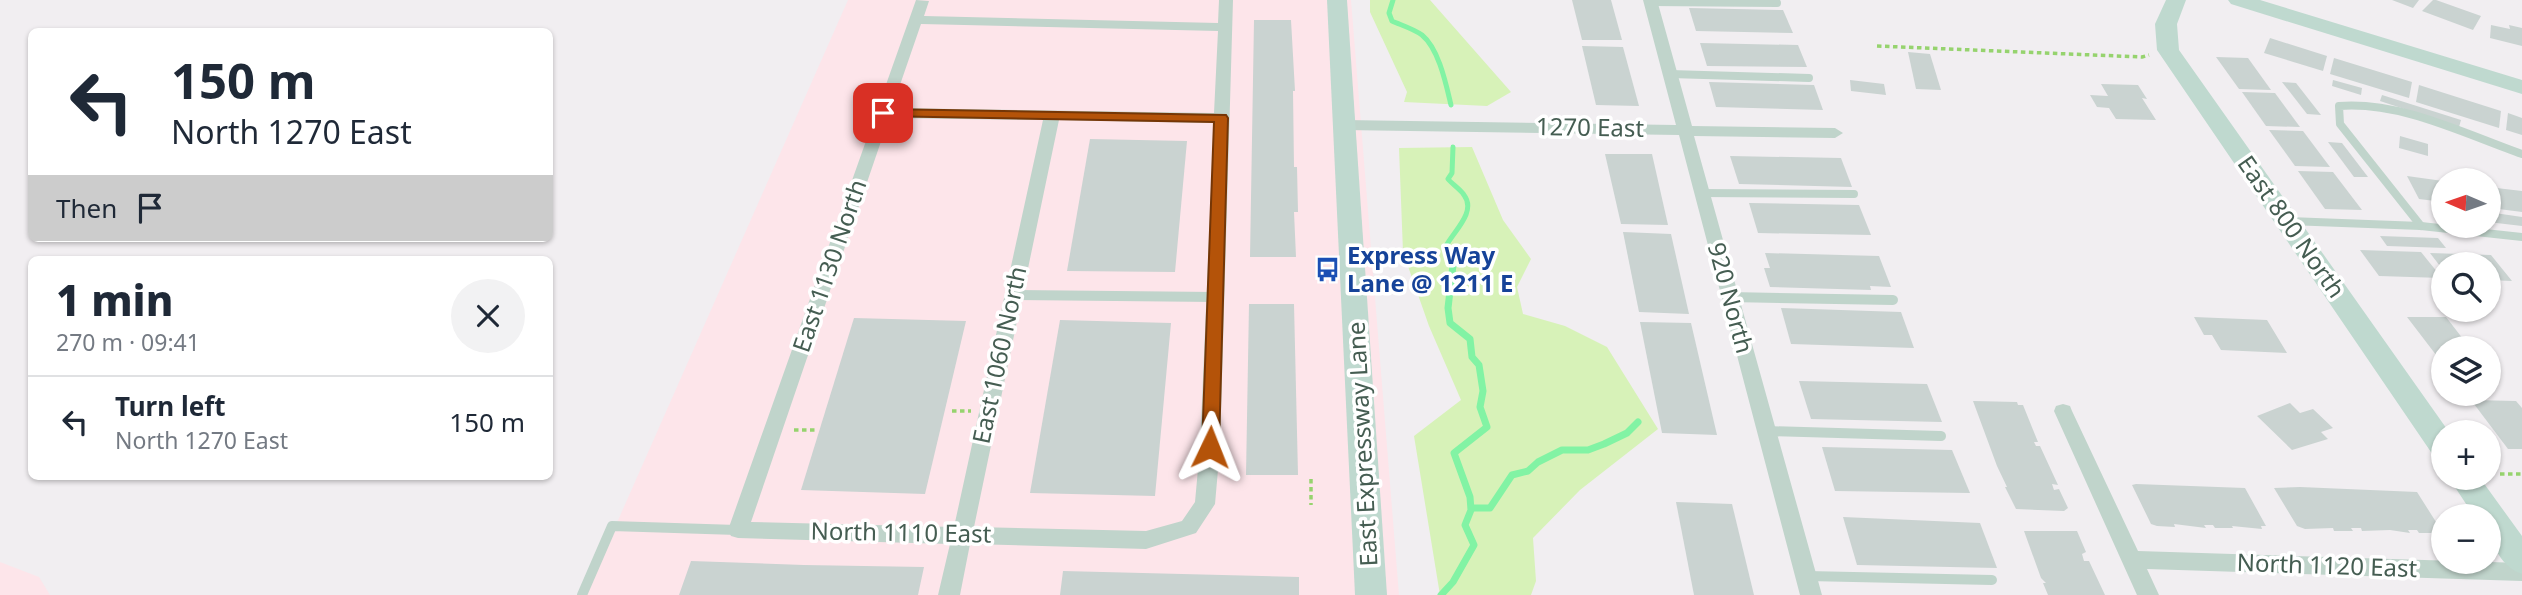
<!DOCTYPE html>
<html lang="en">
<head>
<meta charset="utf-8">
<style>
  :root { --surface:#fff; --page:#f2f2f3; --text:#1f2937; --muted:#747a83; --line:#e0e1e3 }
  body { margin:0; font-family:"Noto Sans",sans-serif; background:var(--page); color:var(--text); height:100vh; display:flex; flex-direction:column; font-size:26px; white-space:nowrap }
  * { box-sizing:border-box; margin:0 }
  p { font-size:23px; color:var(--muted) }
  .icon { flex:none; width:38px; height:38px; fill:none; stroke:currentColor; stroke-width:2; stroke-linecap:round; stroke-linejoin:round }
  .map { position:relative; flex:1; overflow:hidden }
  .panel { position:absolute; left:28px; top:256px; width:525px; height:224px; display:flex; flex-direction:column; background:var(--surface); border-radius:10px; box-shadow:0 2px 5px #0004 }
  .panel>* { flex:none }
  .top-card { position:absolute; left:28px; top:28px; width:525px; height:214px; border-radius:10px; box-shadow:0 2px 5px #0004; background:#fff; color:var(--text); overflow:hidden }
  .needle { width:46px; rotate:272deg }
  .controls { position:absolute; left:2431px; top:168px; display:grid; gap:14px }
  .controls a { display:grid; place-items:center; width:70px; height:70px; border-radius:50%; background:var(--surface); box-shadow:0 2px 5px #0004; font-size:35px }
  .pin { position:absolute; display:grid; place-items:center; width:60px; height:60px; color:#fff; margin:-30px; border-radius:14px; box-shadow:0 4px 10px #0006 }
  .me { position:absolute; width:77px; margin:-38px; rotate:2deg; stroke-linejoin:round; filter:drop-shadow(0 0 5px #0008) }
  .turn { display:flex; align-items:center; gap:24px; height:147px; padding:0 28px; font-size:32px }
  .turn .icon { width:91px; height:91px; stroke-width:2.5 }
  .turn b { display:block; font-size:49px; line-height:60px }
  .then { display:flex; align-items:center; height:66px; padding:0 28px; background:#0003; gap:14px; font-size:26px }
  .round { display:grid; place-items:center; flex:none; width:74px; height:74px; border-radius:37px; background:var(--page) }
  .headline { display:flex; align-items:center; justify-content:space-between; height:119px; padding:0 28px }
  h1 { font-size:42px; font-weight:800; line-height:52px }
  ul { padding:0; list-style:none }
  li { display:flex; align-items:center; gap:21px; height:91px; padding:0 28px; border-top:2px solid var(--line) }
  li div { flex:1 }
  li b { display:block; font-size:26px }
  li em { font-style:normal }
  .map>svg:first-child { display:block }
</style>
</head>
<body>
<div class="map">
<svg width="2522" height="595" viewBox="0 0 2522 595">
  <rect width="100%" height="100%" fill="#f1eef1"/>
  <!-- commercial -->
  <g fill="#fde5ea">
    <path d="M 848,0 L 1351,0 L 1399,595 L 585,595 Z"/>
    <path d="M 0,562 L 39,577 L 50,595 L 0,595 Z"/>
  </g>
  <!-- green -->
  <g fill="#d7f2b8">
    <path d="M 1370,0 L 1430,0 L 1511,92 L 1487,106 L 1404,102 L 1407,92 L 1370,12 Z"/>
    <path d="M 1472,147 L 1503,220 L 1531,259 L 1517,287 L 1523,314 L 1565,326 L 1607,347 L 1658,429 L 1580,490 L 1533,538 L 1536,581 L 1531,595 L 1440,595 L 1414,436 L 1461,400 L 1429,326 L 1403,252 L 1399,148 Z"/>
  </g>
  <g fill="none" stroke-linecap="round" stroke-linejoin="round">
    <!-- stream-far1 -->
    <g stroke="#82f3a4" stroke-width="5">
      <path d="M 1393,0 L 1389,13 L 1392,21 C 1401,25 1414,29 1422,35 C 1439,49 1446,84 1451,105"/>
      <path d="M 1453,267 L 1446,246 C 1453,232 1477,212 1464,195 C 1460,189 1453,185 1448,179 L 1452,173 L 1453,147"/>
    </g>
    <!-- stream -->
    <g stroke="#82f3a4" stroke-width="7">
      <path d="M 1472,508 L 1490,508 L 1512,475 L 1528,471 L 1538,462 L 1562,450 L 1588,450 L 1604,444 L 1627,433 L 1638,422"/>
      <path d="M 1441,595 L 1453,582 L 1474,545 L 1465,525 L 1471,510 L 1470,497 L 1454,453 L 1487,427 L 1480,407 L 1483,391 L 1479,365 L 1472,357 L 1470,339 L 1450,323 L 1448,308 L 1453,265"/>
    </g>
  </g>
  <!-- building -->
  <g fill="#cad3d1">
    <path d="M 1572,0 L 1611,0 L 1622,40 L 1582,40 Z"/>
    <path d="M 2392,0 L 2419,0 L 2413,8 Z"/>
    <path d="M 2433,0 L 2436,0 L 2481,16 L 2473,30 L 2422,11 Z"/>
    <path d="M 1689,8 L 1783,10 L 1793,33 L 1696,31 Z"/>
    <path d="M 1254,20 L 1291,20 L 1295,91 L 1293,91 L 1294,167 L 1297,167 L 1298,212 L 1294,212 L 1296,257 L 1250,257 Z"/>
    <path d="M 2491,25 L 2510,29 L 2509,25 L 2522,28 L 2522,46 L 2490,38 Z"/>
    <path d="M 2270,38 L 2327,56 L 2323,71 L 2264,53 Z"/>
    <path d="M 1700,43 L 1798,45 L 1807,67 L 1707,66 Z"/>
    <path d="M 1582,46 L 1623,47 L 1639,106 L 1596,105 Z"/>
    <path d="M 1908,52 L 1930,54 L 1941,90 L 1916,89 Z"/>
    <path d="M 2216,57 L 2248,58 L 2271,90 L 2239,89 Z"/>
    <path d="M 2334,58 L 2412,82 L 2409,98 L 2330,74 Z"/>
    <path d="M 1850,80 L 1884,84 L 1886,95 L 1851,91 Z"/>
    <path d="M 2333,80 L 2362,88 L 2361,95 L 2332,86 Z"/>
    <path d="M 1709,82 L 1814,85 L 1823,110 L 1716,107 Z"/>
    <path d="M 2282,82 L 2296,83 L 2321,115 L 2307,114 Z"/>
    <path d="M 2101,84 L 2138,85 L 2147,99 L 2142,98 L 2156,120 L 2116,119 L 2109,108 L 2097,107 L 2090,95 L 2108,96 Z"/>
    <path d="M 2419,85 L 2501,111 L 2499,128 L 2416,102 Z"/>
    <path d="M 2242,92 L 2275,93 L 2300,127 L 2266,126 Z"/>
    <path d="M 2382,95 L 2461,120 L 2459,127 L 2380,101 Z"/>
    <path d="M 2508,113 L 2522,118 L 2522,135 L 2506,130 Z"/>
    <path d="M 2269,130 L 2303,131 L 2330,167 L 2295,166 Z"/>
    <path d="M 2400,136 L 2428,144 L 2428,156 L 2399,148 Z"/>
    <path d="M 1090,139 L 1187,141 L 1175,272 L 1067,271 Z"/>
    <path d="M 2328,142 L 2342,143 L 2368,177 L 2354,177 Z"/>
    <path d="M 1605,154 L 1652,154 L 1668,225 L 1621,224 Z"/>
    <path d="M 1730,156 L 1841,158 L 1852,187 L 1739,184 Z"/>
    <path d="M 2298,171 L 2333,172 L 2362,210 L 2325,209 Z"/>
    <path d="M 2407,176 L 2443,181 L 2443,202 L 2419,199 Z"/>
    <path d="M 2488,187 L 2522,191 L 2522,212 L 2491,208 L 2488,204 Z"/>
    <path d="M 1749,203 L 1859,205 L 1871,235 L 1758,233 Z"/>
    <path d="M 2488,212 L 2522,217 L 2522,226 L 2488,222 Z"/>
    <path d="M 1623,232 L 1671,234 L 1689,314 L 1639,312 Z"/>
    <path d="M 2380,236 L 2438,238 L 2446,248 L 2387,246 Z"/>
    <path d="M 2360,250 L 2421,252 L 2442,278 L 2379,276 Z"/>
    <path d="M 1765,253 L 1879,256 L 1891,287 L 1870,286 L 1871,290 L 1770,287 L 1764,268 L 1770,268 Z"/>
    <path d="M 2430,253 L 2491,255 L 2512,281 L 2488,280 L 2488,264 L 2443,264 L 2443,270 Z"/>
    <path d="M 1249,304 L 1294,304 L 1298,475 L 1246,475 Z"/>
    <path d="M 1781,308 L 1901,312 L 1914,348 L 1791,344 Z"/>
    <path d="M 2194,317 L 2267,320 L 2287,353 L 2221,350 L 2212,335 L 2204,335 Z"/>
    <path d="M 2407,317 L 2446,317 L 2470,348 L 2443,348 L 2443,364 Z"/>
    <path d="M 854,318 L 966,321 L 925,494 L 801,490 Z"/>
    <path d="M 1060,320 L 1171,323 L 1155,496 L 1030,493 Z"/>
    <path d="M 1640,322 L 1691,323 L 1717,435 L 1662,433 Z"/>
    <path d="M 1799,381 L 1927,384 L 1942,422 L 1811,419 Z"/>
    <path d="M 2471,400 L 2516,401 L 2522,408 L 2522,449 L 2508,449 Z"/>
    <path d="M 1973,401 L 2017,402 L 2018,405 L 2023,405 L 2038,442 L 2034,442 L 2036,446 L 2040,446 L 2058,485 L 2052,484 L 2054,490 L 2059,489 L 2068,508 L 2064,511 L 2016,509 L 2005,487 L 2007,487 L 1997,466 Z"/>
    <path d="M 2290,403 L 2300,413 L 2313,409 L 2333,428 L 2321,432 L 2328,439 L 2292,450 L 2257,416 Z"/>
    <path d="M 1822,447 L 1952,450 L 1970,493 L 1835,491 Z"/>
    <path d="M 2136,484 L 2245,488 L 2266,526 L 2261,526 L 2262,529 L 2232,526 L 2233,528 L 2215,528 L 2213,525 L 2204,525 L 2206,528 L 2174,524 L 2175,527 L 2157,526 L 2151,524 L 2132,485 Z"/>
    <path d="M 2300,487 L 2417,492 L 2443,533 L 2419,533 L 2417,530 L 2408,530 L 2410,533 L 2390,530 L 2362,531 L 2361,528 L 2351,528 L 2353,531 L 2334,531 L 2333,528 L 2305,529 L 2297,526 L 2274,488 Z"/>
    <path d="M 1676,502 L 1732,504 L 1754,595 L 1694,595 Z"/>
    <path d="M 1843,517 L 1980,523 L 1997,568 L 1857,565 Z"/>
    <path d="M 2024,531 L 2077,531 L 2086,552 L 2082,554 L 2084,561 L 2089,561 L 2105,595 L 2048,595 L 2043,583 L 2046,583 L 2041,578 Z"/>
    <path d="M 691,561 L 804,565 L 924,567 L 918,595 L 679,595 Z"/>
    <path d="M 1063,571 L 1299,577 L 1299,595 L 1060,595 Z"/>
  </g>
  <g fill="none" stroke-linecap="round" stroke-linejoin="round">
    <!-- path -->
    <g stroke="#96d36e" stroke-width="3.5" stroke-dasharray="4.5 3.5" stroke-linecap="butt">
      <path d="M 1877,46 L 2142,57 L 2149,55"/>
      <path d="M 952,411 L 971,411"/>
      <path d="M 794,430 L 817,430"/>
      <path d="M 2500,474 L 2522,474"/>
      <path d="M 1311,479 L 1311,505"/>
    </g>
    <!-- lane-far1 -->
    <g stroke="#c0d4cb" stroke-width="8">
      <path d="M 1650,2 L 1777,3"/>
      <path d="M 1670,74 L 1809,78"/>
      <path d="M 1701,193 L 1854,194"/>
      <path d="M 2289,221 L 2421,226 L 2522,237"/>
      <path d="M 2421,226 L 2340,124 L 2339,106 C 2401,101 2465,134 2522,154"/>
    </g>
    <!-- lane -->
    <g stroke="#c0d4cb" stroke-width="10">
      <path d="M 1012,295 L 1215,297"/>
      <path d="M 1729,297 L 1893,300"/>
      <path d="M 1766,431 L 1941,436"/>
      <path d="M 1807,576 L 1992,580"/>
      <path d="M 582,595 L 612,526 L 737,530"/>
    </g>
    <!-- street -->
    <g fill="#c0d4cb" fill-rule="evenodd">
      <path d="M 916,0 L 929,1 L 924,16 L 1218,23 L 1219,0 L 1233,0 L 1220,447 L 1215,504 L 1196,533 L 1146,549 L 970,544 L 960,595 L 938,595 L 950,544 L 738,538 L 731,536 L 728,530 ZM 921,24 L 1218,31 L 1214,113 L 892,108 ZM 889,118 L 1043,120 L 954,527 L 751,522 ZM 1059,120 L 1214,123 L 1200,447 L 1195,502 L 1182,521 L 1146,531 L 974,527 Z"/>
      <path d="M 1643,0 L 1657,0 L 1692,126 L 1835,128 L 1843,133 L 1835,138 L 1694,136 L 1822,595 L 1800,595 L 1679,135 L 1344,130 L 1336,125 L 1344,120 L 1676,125 Z"/>
      <path d="M 2063,404 L 2070,406 L 2072,411 L 2138,551 L 2522,563 L 2522,581 L 2147,569 L 2159,595 L 2137,595 L 2054,411 L 2056,406 Z"/>
    </g>
    <!-- secondary -->
    <g fill="#bfd9cf" fill-rule="evenodd">
      <path d="M 1327,0 L 1347,0 L 1387,595 L 1355,595 Z"/>
      <path d="M 2166,0 L 2186,0 L 2177,24 L 2179,50 L 2449,432 L 2443,432 L 2443,459 L 2433,455 L 2157,50 L 2155,24 Z"/>
      <path d="M 2228,0 L 2260,0 L 2522,80 L 2522,94 L 2231,4 Z"/>
      <path d="M 2449,478 L 2480,478 L 2522,536 L 2522,574 C 2499,566 2488,539 2488,516 L 2474,516 Z"/>
    </g>
  </g>
  <!-- route -->
  <path fill="#b45309" stroke="#753606" stroke-width="2" d="M 883,109 L 1226,115 L 1228,118 L 1219,447 L 1217,452 L 1204,452 L 1202,447 L 1214,122 L 878,116 L 876,113 Z"/>
  <!-- icons -->
  <defs>
    <symbol id="bus-bare" viewBox="-9 -9 18 18"><path d="M-5-6H5V4H4V6H2V4H-2V6H-4V4H-5ZM-3.5-4V0h7V-4ZM-3.5 1.2v1.5H-2V1.2ZM2 1.2v1.5H3.5V1.2Z" fill="#1a4fb4" stroke="#fff" stroke-width="2.5" paint-order="stroke"/></symbol>
  </defs>
  <g fill-rule="evenodd">
    <use href="#bus-bare" x="1310" y="252" width="35" height="35"/>
  </g>
  <g text-anchor="middle" stroke-width="7" stroke-linejoin="round" paint-order="stroke">
    <!-- street labels -->
    <g font-size="24" fill="#455d52" stroke="#fff">
      <text transform="translate(1590 128) rotate(1)" y="8">1270 East</text>
      <text transform="translate(2291 227) rotate(55)" y="8">East 800 North</text>
      <text transform="translate(830 266) rotate(-71)" y="8">East 1130 North</text>
      <text transform="translate(1730 298) rotate(75)" y="8">920 North</text>
      <text transform="translate(1000 355) rotate(-78)" y="8">East 1060 North</text>
      <text transform="translate(1363 444) rotate(-93)" y="8">East Expressway Lane</text>
      <text transform="translate(901 533) rotate(1)" y="8">North 1110 East</text>
      <text transform="translate(2327 566) rotate(2)" y="8">North 1120 East</text>
    </g>
    <!-- transit labels -->
    <g font-size="24" font-weight="bold" fill="#164399" stroke="#fff" text-anchor="start">
      <text x="1347" y="264">Express Way<tspan x="1347" dy="28">Lane @ 1211 E</tspan></text>
    </g>
  </g>
</svg>
<div class="controls">
<a><svg class="needle" viewBox="-14 -14 28 28"><path d="M0-13l5 13h-10z" fill="#e53935"/><path d="M0 13l5-13h-10z" fill="#747a83"/></svg></a>
<a><svg class="icon" aria-label="search" viewBox="0 0 24 24"><circle cx="10" cy="10" r="6"/><path d="M15 15l6 6"/></svg></a>
<a><svg class="icon" aria-label="layers" viewBox="0 0 24 24"><path d="M12 4l9 5-9 5-9-5zM3 14l9 5 9-5"/></svg></a>
<a>+</a>
<a>−</a>
</div>
<div class="pin" style="left:883px;top:113px;background:#d93025"><svg class="icon" aria-label="arrive" viewBox="0 0 24 24"><path d="M6 21V4h12l-3 4 3 4H6"/></svg></div>
<svg class="me" style="left:1210px;top:447px" viewBox="-20 -20 40 40"><path d="M0-17L14 15 0 8-14 15z" fill="#b45309" stroke="#fff" stroke-width="4"/></svg>
<div class="top-card">
<div class="turn"><svg class="icon" aria-label="left" viewBox="0 0 24 24"><path d="M17 20v-9H6M10 6l-5 5 5 5"/></svg><div><b>150 m</b>North 1270 East</div></div>
<div class="then">Then<svg class="icon" aria-label="arrive" viewBox="0 0 24 24"><path d="M6 21V4h12l-3 4 3 4H6"/></svg></div>
</div>
<section class="panel">
<div class="headline"><div><h1>1 min</h1><p>270 m · 09:41</p></div><a class="round"><svg class="icon" aria-label="close" viewBox="0 0 24 24"><path d="M6 6l12 12M18 6L6 18"/></svg></a></div>
<ul>
<li><svg class="icon" aria-label="left" viewBox="0 0 24 24"><path d="M17 20v-9H6M10 6l-5 5 5 5"/></svg><div><b>Turn left</b><p>North 1270 East</p></div><em>150 m</em></li>
</ul>
</section>
</div>
</body>
</html>
